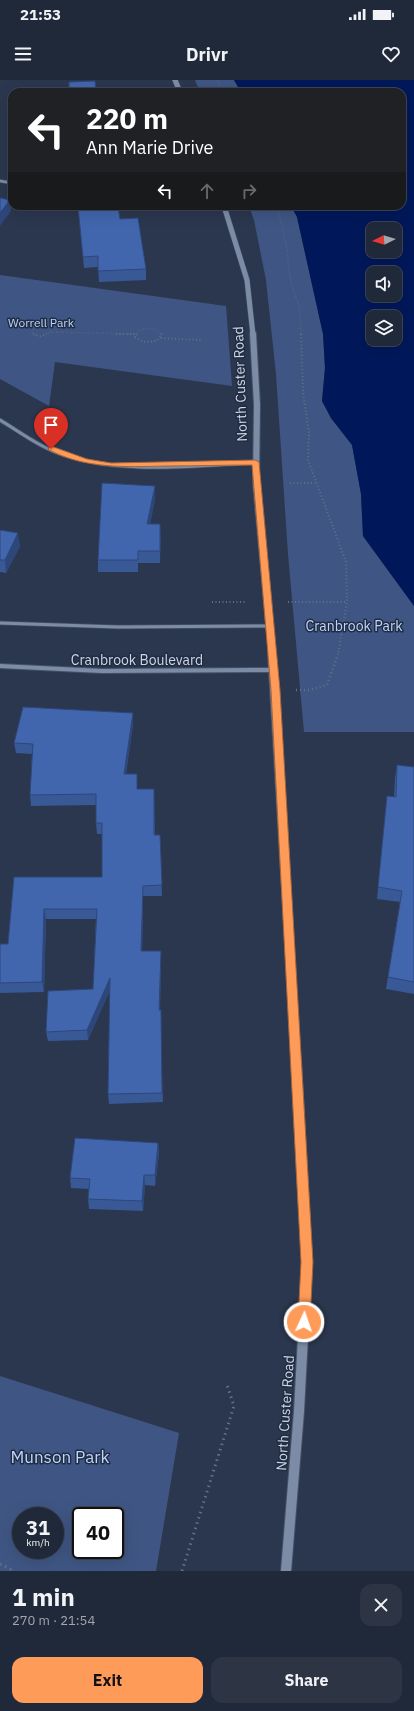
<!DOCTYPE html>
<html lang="en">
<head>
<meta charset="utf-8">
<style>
  :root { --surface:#20293a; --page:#2d3545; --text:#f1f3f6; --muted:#a2a6af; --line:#3d4554; --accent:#fe9b59 }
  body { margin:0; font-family:"IBM Plex Sans",sans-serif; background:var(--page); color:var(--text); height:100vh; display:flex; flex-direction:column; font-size:15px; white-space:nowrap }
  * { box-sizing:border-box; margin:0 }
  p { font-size:13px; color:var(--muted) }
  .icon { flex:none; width:22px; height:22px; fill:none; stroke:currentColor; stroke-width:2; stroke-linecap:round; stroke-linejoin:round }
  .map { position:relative; height:1491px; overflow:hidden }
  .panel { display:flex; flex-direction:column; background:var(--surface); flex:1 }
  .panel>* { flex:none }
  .banner { position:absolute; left:8px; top:8px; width:398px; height:122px; border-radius:12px; box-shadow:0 4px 16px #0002,0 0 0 1px var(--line); background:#202124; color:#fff; overflow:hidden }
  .needle { width:26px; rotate:265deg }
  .buttons { position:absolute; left:366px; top:142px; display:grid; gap:8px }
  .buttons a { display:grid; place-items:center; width:36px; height:36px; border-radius:8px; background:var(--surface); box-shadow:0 4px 16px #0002,0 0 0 1px var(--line); font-size:20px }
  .speed { position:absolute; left:12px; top:1427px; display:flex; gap:8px; font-size:20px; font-weight:700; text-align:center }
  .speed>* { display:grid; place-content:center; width:52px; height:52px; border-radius:50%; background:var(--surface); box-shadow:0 4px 16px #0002,0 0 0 1px var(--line); line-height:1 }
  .speed small { font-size:10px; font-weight:400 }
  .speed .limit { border:2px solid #111; border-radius:6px; background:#fff; color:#111 }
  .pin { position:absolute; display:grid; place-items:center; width:34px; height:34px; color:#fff; margin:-41px -17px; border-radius:50% 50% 50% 0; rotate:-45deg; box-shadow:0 0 4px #0007 }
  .pin .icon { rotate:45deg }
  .me { position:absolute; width:44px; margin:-22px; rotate:3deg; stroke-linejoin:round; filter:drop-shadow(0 0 3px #0008) }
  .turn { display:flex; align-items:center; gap:14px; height:84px; padding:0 12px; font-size:18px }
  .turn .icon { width:52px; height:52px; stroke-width:2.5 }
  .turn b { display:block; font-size:28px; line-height:34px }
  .lanes { display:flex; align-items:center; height:38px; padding:0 12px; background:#0003; justify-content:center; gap:20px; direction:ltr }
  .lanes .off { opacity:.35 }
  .round { display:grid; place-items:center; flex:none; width:42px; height:42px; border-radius:12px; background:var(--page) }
  .head { display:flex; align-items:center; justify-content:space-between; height:68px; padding:0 12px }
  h1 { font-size:24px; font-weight:800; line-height:30px }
  .cta { display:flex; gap:8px; margin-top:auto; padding:8px 12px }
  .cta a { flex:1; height:46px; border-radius:12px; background:var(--accent); color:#111; font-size:16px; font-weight:800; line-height:46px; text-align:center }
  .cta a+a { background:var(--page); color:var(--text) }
  .status { display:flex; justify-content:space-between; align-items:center; height:28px; padding:0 20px; background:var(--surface); direction:ltr }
  .status svg { height:11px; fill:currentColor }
  header { display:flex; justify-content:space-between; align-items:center; height:52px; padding:0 12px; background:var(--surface); font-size:18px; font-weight:800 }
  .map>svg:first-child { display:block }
</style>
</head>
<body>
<div class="status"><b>21:53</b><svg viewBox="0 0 49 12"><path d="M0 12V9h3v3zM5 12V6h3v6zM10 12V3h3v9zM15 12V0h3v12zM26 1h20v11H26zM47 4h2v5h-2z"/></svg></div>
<header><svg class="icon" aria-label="menu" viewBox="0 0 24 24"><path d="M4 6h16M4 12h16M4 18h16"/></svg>Drivr<svg class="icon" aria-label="heart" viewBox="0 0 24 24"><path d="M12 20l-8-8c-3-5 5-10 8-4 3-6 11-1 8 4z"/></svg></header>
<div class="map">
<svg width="414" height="1491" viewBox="0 0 414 1491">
  <rect width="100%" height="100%" fill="#2b374e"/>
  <!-- green -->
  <g fill="#3f5684" fill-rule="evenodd">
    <path d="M 195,0 L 234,0 L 241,12 L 200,12 Z"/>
    <path d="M 249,126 L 291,126 L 297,137 L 323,254 L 325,288 L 322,321 L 331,338 L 352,365 L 361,414 L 363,456 L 414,526 L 414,652 L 304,652 L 288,474 L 276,294 L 266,200 L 254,140 Z"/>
    <path d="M 0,195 L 226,226 L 232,306 L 55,282 L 49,326 L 0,299 Z"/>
    <path d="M 0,1296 L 179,1353 L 156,1491 L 0,1491 ZM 21,1436 L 55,1436 L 55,1470 L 21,1470 ZM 81,1436 L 115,1436 L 115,1470 L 81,1470 Z"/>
  </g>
  <!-- water -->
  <path fill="#00185a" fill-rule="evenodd" d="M 234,0 L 414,0 L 414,526 L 363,456 L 361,414 L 352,365 L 331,338 L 322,321 L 325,288 L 323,254 L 297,137 L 291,126 L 402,126 L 402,12 L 241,12 ZM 373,149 L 395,149 L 395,171 L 373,171 ZM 373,193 L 395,193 L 395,215 L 373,215 ZM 373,237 L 395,237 L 395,259 L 373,259 Z"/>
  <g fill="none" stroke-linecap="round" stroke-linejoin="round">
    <defs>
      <path id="street-far2" d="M 0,101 L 12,103"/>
      <g id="street-far1">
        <path d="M 0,340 C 20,352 41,368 64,375 C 125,395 193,385 255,383"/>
        <path d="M 0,543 L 118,547 L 269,546"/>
      </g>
      <path id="street" d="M 0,586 L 102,591 L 273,590"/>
      <g id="secondary-far3">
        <path d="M 175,0 L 180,12"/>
        <path d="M 224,126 L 247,200 L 253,255"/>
      </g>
      <path id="secondary-far2" d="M 253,254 L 257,325 L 256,403 L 272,575"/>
      <path id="secondary-far1" d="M 272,574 L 296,980"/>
      <path id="secondary" d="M 286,1491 L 299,1331 L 307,1182 L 296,979"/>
    </defs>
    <!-- street-far2 casing -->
    <use href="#street-far2" stroke="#475265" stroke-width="4"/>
    <!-- street-far1 casing -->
    <use href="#street-far1" stroke="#475265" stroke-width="4.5"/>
    <!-- street casing -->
    <use href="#street" stroke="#475265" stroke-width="6"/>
    <!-- secondary-far3 casing -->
    <use href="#secondary-far3" stroke="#475265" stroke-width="6"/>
    <!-- secondary-far2 casing -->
    <use href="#secondary-far2" stroke="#475265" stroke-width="8"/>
    <!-- secondary-far1 casing -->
    <use href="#secondary-far1" stroke="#475265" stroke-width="10"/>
    <!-- secondary casing -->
    <use href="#secondary" stroke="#475265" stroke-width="12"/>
    <!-- path-far3 -->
    <g stroke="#646f83" stroke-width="1.5" stroke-dasharray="0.5 2" stroke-linecap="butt">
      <path d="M 218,0 L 222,12"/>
      <path d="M 277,126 L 286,164 L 291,203 L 300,229 L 301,255"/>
      <path d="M 51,252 L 135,254"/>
      <path d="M 36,255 L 32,253 L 33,248 L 42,245 L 50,247 L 51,252 L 44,255"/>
      <path d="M 136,255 L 139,250 C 148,249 156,246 162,255"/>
    </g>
    <!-- path-far2 -->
    <g stroke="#646f83" stroke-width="2" stroke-dasharray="1 2.5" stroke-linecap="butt">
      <path d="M 33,254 L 40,256 L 47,254"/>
      <path d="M 116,254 L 135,254"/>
      <path d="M 137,254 L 135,257 L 143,262 L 156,261 L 162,255 L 161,254"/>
      <path d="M 301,254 L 303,312 L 309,353 L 308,380 L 346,482 L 347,522 L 338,575"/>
      <path d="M 161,258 L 201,260"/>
      <path d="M 290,403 L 316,403"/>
      <path d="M 212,522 L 247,522"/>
      <path d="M 288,522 L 347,522"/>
    </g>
    <!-- path-far1 -->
    <path stroke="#646f83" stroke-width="2.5" stroke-dasharray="1 3" stroke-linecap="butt" d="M 296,610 L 309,610 L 327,605 L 338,574"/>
    <!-- path -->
    <g stroke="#646f83" stroke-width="3" stroke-dasharray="1.5 4" stroke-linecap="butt">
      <path d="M 0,1484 L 14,1491"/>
      <path d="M 182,1491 L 234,1326 L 227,1305"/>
    </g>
    <!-- street-far2 -->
    <use href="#street-far2" stroke="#7d8ca6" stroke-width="2.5"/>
    <!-- street-far1 -->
    <use href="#street-far1" stroke="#7d8ca6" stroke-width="3"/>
    <!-- street -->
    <use href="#street" stroke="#7d8ca6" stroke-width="4"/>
    <!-- secondary-far3 -->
    <use href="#secondary-far3" stroke="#7d8ca6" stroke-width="5"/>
    <!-- secondary-far2 -->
    <use href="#secondary-far2" stroke="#7d8ca6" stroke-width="6"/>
    <!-- secondary-far1 -->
    <use href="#secondary-far1" stroke="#7d8ca6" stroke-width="8"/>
    <!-- secondary -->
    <use href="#secondary" stroke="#7d8ca6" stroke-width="10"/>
  </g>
  <!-- wall -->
  <g fill="#395896">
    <path d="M 78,127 L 120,139 L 146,189 L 146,200 L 99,202 L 98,187 L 84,188 Z"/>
    <path d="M 155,419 L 150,444 L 160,444 L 160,483 L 138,483 L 138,492 L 98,492 L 98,480 Z"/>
    <path d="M 0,450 L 20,466 L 6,493 L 0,492 Z"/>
    <path d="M 133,644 L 126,694 L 137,709 L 154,709 L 155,755 L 160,755 L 162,816 L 143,816 L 142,871 L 161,881 L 160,930 L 163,1022 L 109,1024 L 108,1014 L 110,910 L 88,960 L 48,961 L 46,952 L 93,909 L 96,839 L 46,839 L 44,912 L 0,913 L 0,864 L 8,864 L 14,797 L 102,797 L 102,754 L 97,754 L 96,743 L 96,725 L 31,726 L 30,715 L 32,674 L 16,673 L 14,663 Z"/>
    <path d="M 397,685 L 414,687 L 414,914 L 386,909 L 400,822 L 377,819 L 387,716 L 394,717 L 395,698 Z"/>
    <path d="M 158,1063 L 159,1073 L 155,1106 L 145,1105 L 143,1131 L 89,1129 L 88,1119 L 89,1109 L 71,1108 L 70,1098 Z"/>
  </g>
  <!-- shaded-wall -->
  <g fill="#2e477a">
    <path d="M 10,120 L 11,131 L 0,146 L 0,133 Z"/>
    <path d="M 155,406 L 155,419 L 148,456 L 147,444 Z"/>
    <path d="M 160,444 L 161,456 L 160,483 Z"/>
    <path d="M 18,453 L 20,466 L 6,493 L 5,480 Z"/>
    <path d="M 133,633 L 133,644 L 124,705 L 124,694 Z"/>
    <path d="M 143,806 L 143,816 L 142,881 L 141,871 Z"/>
    <path d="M 44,829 L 46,839 L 44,912 L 42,902 Z"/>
    <path d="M 161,871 L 161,881 L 159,940 L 159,930 Z"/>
    <path d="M 110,898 L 111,908 L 88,960 L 87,950 Z"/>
    <path d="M 158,1063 L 159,1073 L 155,1106 L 155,1095 Z"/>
    <path d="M 144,1095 L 145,1105 L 143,1131 L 142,1121 Z"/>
  </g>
  <!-- building -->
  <g fill="#4266ae" stroke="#2e477a">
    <path d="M 95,1 L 96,12 L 69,12 L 69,2 Z"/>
    <path d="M 0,118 L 10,120 L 0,133 Z"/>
    <path d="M 97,126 L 118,126 L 120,139 L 138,138 L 146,189 L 98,191 L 98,176 L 83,177 L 78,127 Z"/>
    <path d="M 102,403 L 155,406 L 147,444 L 160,444 L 160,471 L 138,471 L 138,480 L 98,480 Z"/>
    <path d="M 0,450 L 18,453 L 5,480 L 0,480 Z"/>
    <path d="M 23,627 L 133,633 L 124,694 L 137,694 L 137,709 L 154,709 L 154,755 L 160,755 L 162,805 L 143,806 L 141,871 L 161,871 L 159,930 L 161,930 L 162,1013 L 108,1014 L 110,898 L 87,950 L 46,952 L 48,911 L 93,909 L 97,829 L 44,829 L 42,902 L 0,903 L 0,864 L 8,864 L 14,797 L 102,797 L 102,743 L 96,743 L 96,714 L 30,715 L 33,664 L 14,663 Z"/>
    <path d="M 397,685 L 414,687 L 414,902 L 388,897 L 402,811 L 378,807 L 387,716 L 396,717 Z"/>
    <path d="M 75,1058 L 158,1063 L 155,1095 L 144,1095 L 142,1121 L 88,1119 L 90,1099 L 70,1098 Z"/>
  </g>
  <!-- route -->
  <path fill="#fe9b59" stroke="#a5653a" d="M 51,366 L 87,379 L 111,383 L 255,380 L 259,382 L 280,610 L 313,1182 L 310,1242 L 308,1246 L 304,1247 L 300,1246 L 298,1242 L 301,1182 L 271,610 L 252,385 C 223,385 194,386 166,386 C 125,387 86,389 49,370 L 48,369 Z"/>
  <g text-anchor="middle" stroke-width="3" stroke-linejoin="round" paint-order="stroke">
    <!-- far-park labels -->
    <g font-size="12" fill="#bed4fc" stroke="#212d43">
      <text x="41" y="247">Worrell Park</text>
    </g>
    <!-- street labels -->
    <g font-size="14" fill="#ced6e5" stroke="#212d43">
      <text transform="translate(240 304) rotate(-92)" y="5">North Custer Road</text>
      <text x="137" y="585">Cranbrook Boulevard</text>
      <text transform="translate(285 1333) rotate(-86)" y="5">North Custer Road</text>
    </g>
    <!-- park labels -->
    <g font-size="14" fill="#bed4fc" stroke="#212d43">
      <text x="354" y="551">Cranbrook Park</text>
    </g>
    <!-- near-park labels -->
    <g font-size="17" fill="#bed4fc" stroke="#212d43">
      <text x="60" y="1383">Munson Park</text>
    </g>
  </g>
</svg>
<div class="buttons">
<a><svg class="needle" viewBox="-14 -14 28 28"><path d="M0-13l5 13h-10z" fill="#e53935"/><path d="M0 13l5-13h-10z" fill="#a2a6af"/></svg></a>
<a><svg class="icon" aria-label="sound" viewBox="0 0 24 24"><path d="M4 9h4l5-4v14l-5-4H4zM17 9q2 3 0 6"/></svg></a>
<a><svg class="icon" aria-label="layers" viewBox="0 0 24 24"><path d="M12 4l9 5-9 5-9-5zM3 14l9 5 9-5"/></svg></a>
</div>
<div class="speed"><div>31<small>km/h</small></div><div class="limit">40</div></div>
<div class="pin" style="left:51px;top:369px;background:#d93025"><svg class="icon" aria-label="arrive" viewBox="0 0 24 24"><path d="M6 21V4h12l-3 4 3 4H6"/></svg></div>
<svg class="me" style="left:304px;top:1242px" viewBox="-20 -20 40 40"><circle r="17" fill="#fe9b59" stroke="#fff" stroke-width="3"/><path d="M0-11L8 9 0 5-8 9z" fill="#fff"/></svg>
<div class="banner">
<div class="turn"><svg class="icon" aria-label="left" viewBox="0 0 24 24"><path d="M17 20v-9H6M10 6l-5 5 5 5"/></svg><div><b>220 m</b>Ann Marie Drive</div></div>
<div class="lanes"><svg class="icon" aria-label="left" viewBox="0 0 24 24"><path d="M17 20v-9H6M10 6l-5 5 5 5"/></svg><svg class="icon off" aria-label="ahead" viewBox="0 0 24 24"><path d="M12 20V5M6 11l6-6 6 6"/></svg><svg class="icon off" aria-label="right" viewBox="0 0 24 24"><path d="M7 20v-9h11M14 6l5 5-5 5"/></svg></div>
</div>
</div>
<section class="panel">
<div class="head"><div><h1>1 min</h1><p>270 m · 21:54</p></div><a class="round"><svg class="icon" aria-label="close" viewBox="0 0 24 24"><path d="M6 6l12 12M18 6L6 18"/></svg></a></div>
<div class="cta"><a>Exit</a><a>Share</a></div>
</section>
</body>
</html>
